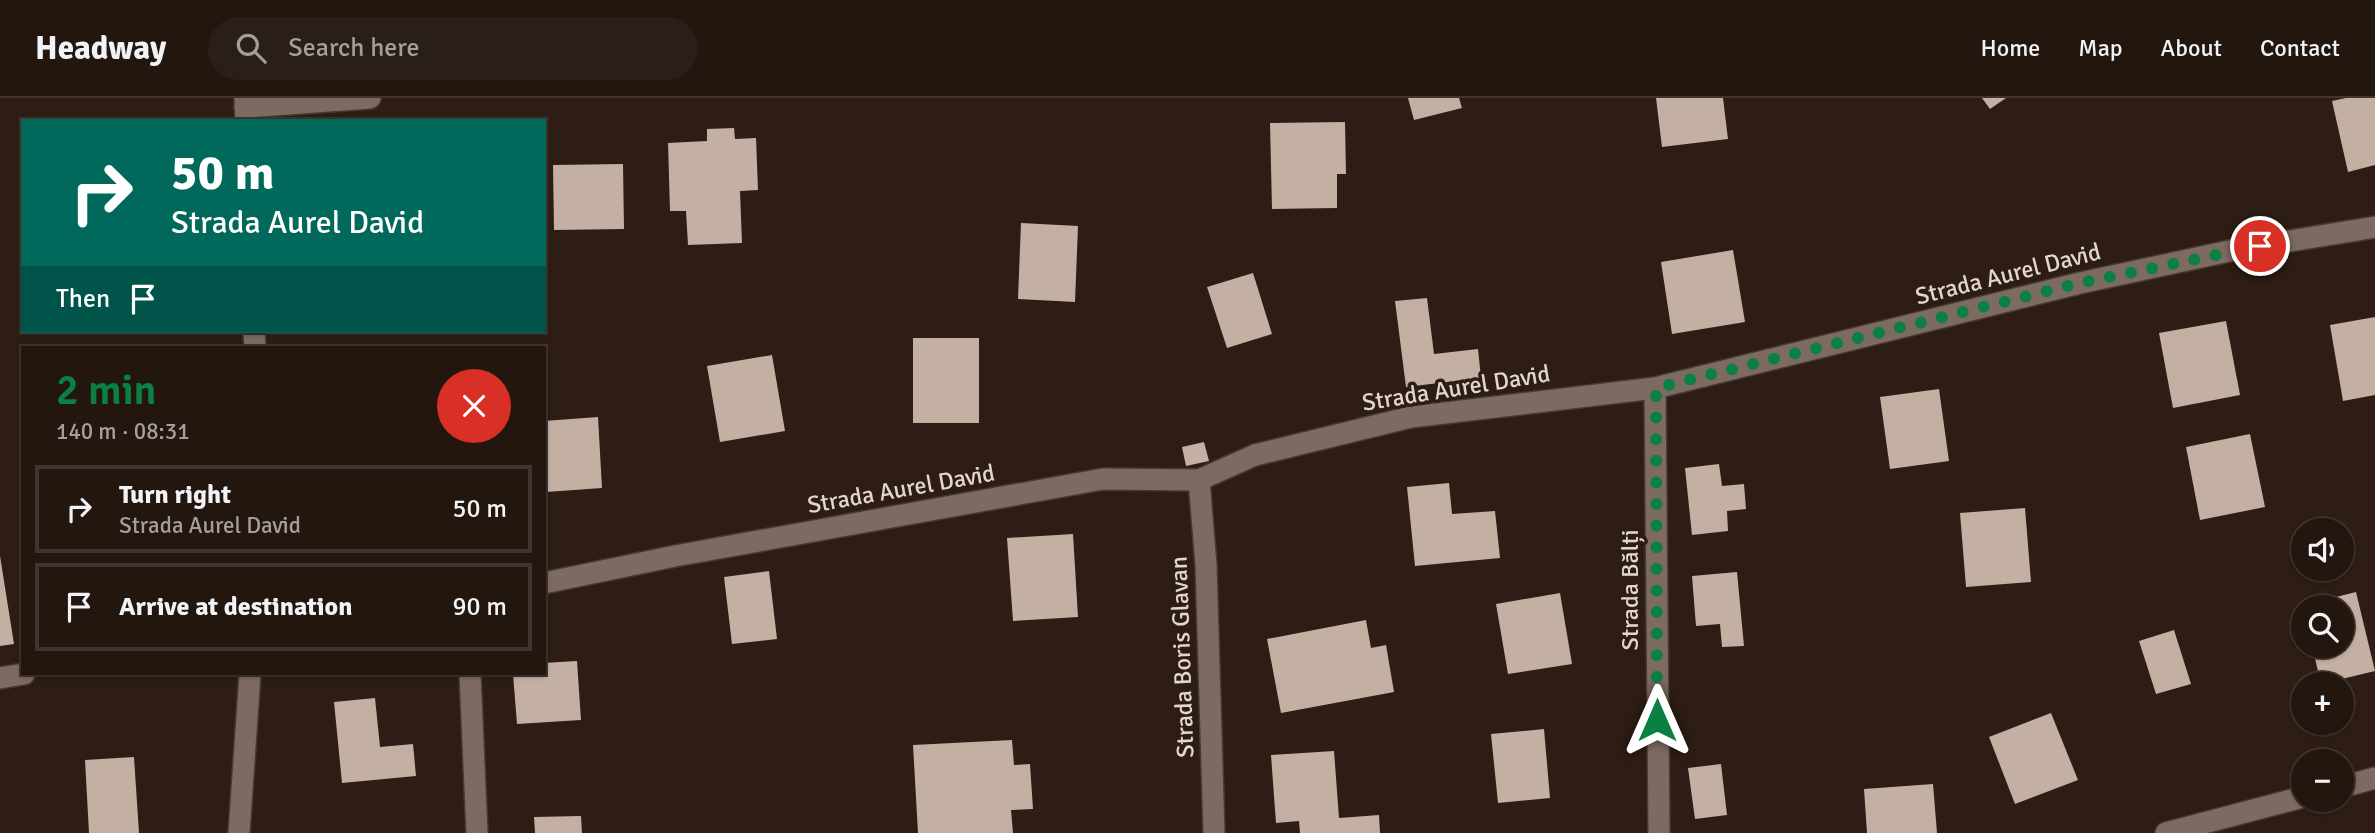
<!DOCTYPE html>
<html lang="en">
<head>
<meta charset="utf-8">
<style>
  :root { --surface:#22160f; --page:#2a1f18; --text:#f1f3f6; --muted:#a29f9e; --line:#3f352f; --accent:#0b8043 }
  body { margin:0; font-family:Signika,sans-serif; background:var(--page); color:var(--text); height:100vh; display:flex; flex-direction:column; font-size:26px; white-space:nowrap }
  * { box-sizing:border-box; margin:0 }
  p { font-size:23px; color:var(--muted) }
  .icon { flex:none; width:38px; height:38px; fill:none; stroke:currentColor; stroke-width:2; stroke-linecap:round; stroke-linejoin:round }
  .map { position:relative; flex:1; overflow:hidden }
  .details { position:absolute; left:21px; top:248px; width:525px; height:329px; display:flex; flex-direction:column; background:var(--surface); border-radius:0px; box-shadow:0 2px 5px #0004,0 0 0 2px var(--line) }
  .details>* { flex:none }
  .banner { position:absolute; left:21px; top:21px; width:525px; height:214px; border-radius:0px; box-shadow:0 2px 5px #0004,0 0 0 2px var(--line); background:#00695c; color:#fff; overflow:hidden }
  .controls { position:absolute; left:2291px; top:420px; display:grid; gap:14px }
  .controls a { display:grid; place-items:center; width:63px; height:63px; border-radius:50%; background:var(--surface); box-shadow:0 2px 5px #0004,0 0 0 2px var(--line); font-size:35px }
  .pin { position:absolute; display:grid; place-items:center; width:60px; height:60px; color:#fff; margin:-30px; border:4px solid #fff; border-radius:50%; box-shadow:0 2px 7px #0007 }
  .me { position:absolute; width:77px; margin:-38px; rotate:0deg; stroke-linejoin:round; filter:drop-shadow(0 0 5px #0008) }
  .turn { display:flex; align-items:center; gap:24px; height:147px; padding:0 35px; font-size:32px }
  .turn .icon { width:91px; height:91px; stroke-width:2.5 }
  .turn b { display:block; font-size:49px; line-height:60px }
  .then { display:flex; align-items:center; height:66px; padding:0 35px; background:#0003; gap:14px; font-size:26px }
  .round { display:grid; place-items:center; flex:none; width:74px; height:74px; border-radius:37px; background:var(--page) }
  .headline { display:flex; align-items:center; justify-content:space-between; height:119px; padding:0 35px }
  h1 { font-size:42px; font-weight:600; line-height:52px; color:var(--accent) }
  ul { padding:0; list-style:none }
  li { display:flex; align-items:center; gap:21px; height:88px; margin:0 14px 10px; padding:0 21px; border:4px solid var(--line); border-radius:0px }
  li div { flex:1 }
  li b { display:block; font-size:26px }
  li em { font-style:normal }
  header { display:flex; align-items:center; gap:42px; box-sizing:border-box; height:98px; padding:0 35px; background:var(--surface); border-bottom:2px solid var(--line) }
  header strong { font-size:33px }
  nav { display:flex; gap:38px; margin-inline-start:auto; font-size:24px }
  .search { width:490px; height:63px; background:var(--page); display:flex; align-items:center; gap:18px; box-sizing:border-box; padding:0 24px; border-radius:38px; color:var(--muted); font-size:26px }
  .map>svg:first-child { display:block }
</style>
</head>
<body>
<header>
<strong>Headway</strong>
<div class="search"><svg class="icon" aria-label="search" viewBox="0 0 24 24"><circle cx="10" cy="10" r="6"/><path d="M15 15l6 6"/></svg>Search here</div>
<nav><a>Home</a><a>Map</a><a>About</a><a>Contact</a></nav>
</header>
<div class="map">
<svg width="2375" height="735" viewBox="0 0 2375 735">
  <rect width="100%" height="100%" fill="#2d1d14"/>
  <!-- building -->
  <g fill="#c4afa3">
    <path d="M 1408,0 L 1459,0 L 1462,10 L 1414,22 Z"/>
    <path d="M 1656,0 L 1723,0 L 1728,41 L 1662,49 Z"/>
    <path d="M 1982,0 L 2006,0 L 1990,11 Z"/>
    <path d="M 2346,0 L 2375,0 L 2375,67 L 2348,74 L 2332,3 Z"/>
    <path d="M 1345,24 L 1346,76 L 1337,76 L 1337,110 L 1272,111 L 1270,25 Z"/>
    <path d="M 734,30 L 735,41 L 756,40 L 758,92 L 740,93 L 742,145 L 688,147 L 686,113 L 670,113 L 668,45 L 707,43 L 707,31 Z"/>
    <path d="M 623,66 L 624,131 L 554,132 L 553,67 Z"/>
    <path d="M 1021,125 L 1078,128 L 1075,204 L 1018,201 Z"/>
    <path d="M 1733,152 L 1745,224 L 1672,236 L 1661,164 Z"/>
    <path d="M 1253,175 L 1272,236 L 1227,250 L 1207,189 Z"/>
    <path d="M 1427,200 L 1434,256 L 1478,251 L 1481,280 L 1406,289 L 1395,203 Z"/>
    <path d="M 2375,219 L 2375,297 L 2343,303 L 2330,227 Z"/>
    <path d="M 2226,223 L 2240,297 L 2173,310 L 2159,235 Z"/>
    <rect x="913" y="240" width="66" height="85"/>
    <path d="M 772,257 L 785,333 L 720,344 L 707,268 Z"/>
    <path d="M 1939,291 L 1949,363 L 1890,371 L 1880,299 Z"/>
    <path d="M 598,319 L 602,390 L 546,394 L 544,323 Z"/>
    <path d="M 2250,336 L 2265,409 L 2200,422 L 2186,349 Z"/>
    <path d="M 1204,344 L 1209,363 L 1186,368 L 1182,349 Z"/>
    <path d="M 1719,366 L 1722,388 L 1744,386 L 1746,411 L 1727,413 L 1728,433 L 1692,437 L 1685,370 Z"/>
    <path d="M 1449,385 L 1452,416 L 1495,413 L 1500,460 L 1415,468 L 1407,389 Z"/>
    <path d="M 2025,410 L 2031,484 L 1966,489 L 1960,415 Z"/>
    <path d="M 1073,436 L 1078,519 L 1013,523 L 1007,440 Z"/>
    <path d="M 0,458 L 14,546 L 0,548 Z"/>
    <path d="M 769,473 L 777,541 L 732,546 L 724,479 Z"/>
    <path d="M 1737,474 L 1744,548 L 1722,549 L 1720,526 L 1696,528 L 1692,478 Z"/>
    <path d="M 2356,494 L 2375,573 L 2321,586 L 2312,548 L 2342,548 L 2342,509 L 2300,508 Z"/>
    <path d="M 1560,495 L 1572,566 L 1508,576 L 1496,506 Z"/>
    <path d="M 1366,522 L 1371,550 L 1386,547 L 1394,594 L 1281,615 L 1267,541 Z"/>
    <path d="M 2174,532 L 2191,586 L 2156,596 L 2139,543 Z"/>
    <path d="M 577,563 L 581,622 L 517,626 L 513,576 L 544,576 L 544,565 Z"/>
    <path d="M 375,600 L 380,649 L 413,646 L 416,678 L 342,685 L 334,604 Z"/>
    <path d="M 2051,615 L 2078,682 L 2015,706 L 1989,639 Z"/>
    <path d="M 1544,631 L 1550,700 L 1498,705 L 1491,636 Z"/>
    <path d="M 1012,642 L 1014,667 L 1030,666 L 1033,711 L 1011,712 L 1013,735 L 918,735 L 913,647 Z"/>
    <path d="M 1334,653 L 1339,720 L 1379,717 L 1380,735 L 1300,735 L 1299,723 L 1276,725 L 1271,657 Z"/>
    <path d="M 134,659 L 139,735 L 89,735 L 85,662 Z"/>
    <path d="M 1721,666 L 1727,717 L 1695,721 L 1688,670 Z"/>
    <path d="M 1933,686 L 1937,735 L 1867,735 L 1864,691 Z"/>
    <path d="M 581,718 L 582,735 L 535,735 L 534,719 Z"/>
  </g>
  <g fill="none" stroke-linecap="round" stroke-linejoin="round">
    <defs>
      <path id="lane" d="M 245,9 L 370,0"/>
      <g id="street">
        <path d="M 245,0 L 246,23"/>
        <path d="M 254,233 L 255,250"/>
        <path d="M 1655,290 L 1659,735"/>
        <path d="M 1199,382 L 1206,467 L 1214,735"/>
        <path d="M 544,485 L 675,458 L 1103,381 L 1199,382 L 1255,357 L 1411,319 L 1655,290 L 2080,185 L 2234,152 L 2375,129"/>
        <path d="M 470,576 L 477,735"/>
        <path d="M 0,580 L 24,576"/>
        <path d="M 2342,689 L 2375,680"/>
        <path d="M 239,735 L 250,576"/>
        <path d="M 2166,735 L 2303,699"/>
      </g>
    </defs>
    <!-- lane casing -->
    <use href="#lane" stroke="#453933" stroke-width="24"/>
    <!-- street casing -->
    <use href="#street" stroke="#453933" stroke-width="24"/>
    <!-- lane -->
    <use href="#lane" stroke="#7d6a60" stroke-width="21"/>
    <!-- street -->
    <use href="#street" stroke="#7d6a60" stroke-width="21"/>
  </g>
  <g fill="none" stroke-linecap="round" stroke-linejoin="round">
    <!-- route -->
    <path stroke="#0b8043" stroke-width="12" stroke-dasharray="0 21.6" d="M 1657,622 L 1656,290 L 2080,185 L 2260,148"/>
  </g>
  <g text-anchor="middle" stroke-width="7" stroke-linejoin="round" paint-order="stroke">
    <!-- street labels -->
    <g font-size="24" fill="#e1d6d0" stroke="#2d1d14">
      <text transform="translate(2008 176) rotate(-14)" y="8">Strada Aurel David</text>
      <text transform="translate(1456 290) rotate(-9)" y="8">Strada Aurel David</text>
      <text transform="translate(901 391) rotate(-10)" y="8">Strada Aurel David</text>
      <text transform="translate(1630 492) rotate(-90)" y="8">Strada Bălți</text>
      <text transform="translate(1182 559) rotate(-92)" y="8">Strada Boris Glavan</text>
    </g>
  </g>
</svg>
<div class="controls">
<a><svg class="icon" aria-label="sound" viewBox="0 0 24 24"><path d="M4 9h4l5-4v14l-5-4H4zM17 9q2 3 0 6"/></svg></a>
<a><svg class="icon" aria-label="search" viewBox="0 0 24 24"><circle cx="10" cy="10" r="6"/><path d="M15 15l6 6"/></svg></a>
<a>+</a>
<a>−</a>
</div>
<div class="pin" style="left:2260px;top:148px;background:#d93025"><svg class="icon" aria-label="arrive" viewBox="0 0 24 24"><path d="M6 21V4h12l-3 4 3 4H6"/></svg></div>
<svg class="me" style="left:1657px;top:622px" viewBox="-20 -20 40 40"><path d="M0-17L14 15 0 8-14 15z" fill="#0b8043" stroke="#fff" stroke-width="4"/></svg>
<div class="banner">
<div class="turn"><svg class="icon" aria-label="right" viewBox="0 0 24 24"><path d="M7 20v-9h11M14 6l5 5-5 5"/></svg><div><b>50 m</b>Strada Aurel David</div></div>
<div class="then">Then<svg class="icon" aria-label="arrive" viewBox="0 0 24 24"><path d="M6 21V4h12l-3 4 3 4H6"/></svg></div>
</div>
<section class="details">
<div class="headline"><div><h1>2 min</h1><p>140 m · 08:31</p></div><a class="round" style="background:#d93025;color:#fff"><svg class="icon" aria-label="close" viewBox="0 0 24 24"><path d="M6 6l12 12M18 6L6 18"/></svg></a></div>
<ul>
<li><svg class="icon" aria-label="right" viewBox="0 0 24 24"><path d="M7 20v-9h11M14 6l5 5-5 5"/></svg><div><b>Turn right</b><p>Strada Aurel David</p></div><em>50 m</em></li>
<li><svg class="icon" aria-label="arrive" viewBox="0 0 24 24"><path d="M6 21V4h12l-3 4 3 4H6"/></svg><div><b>Arrive at destination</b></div><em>90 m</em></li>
</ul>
</section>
</div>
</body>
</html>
